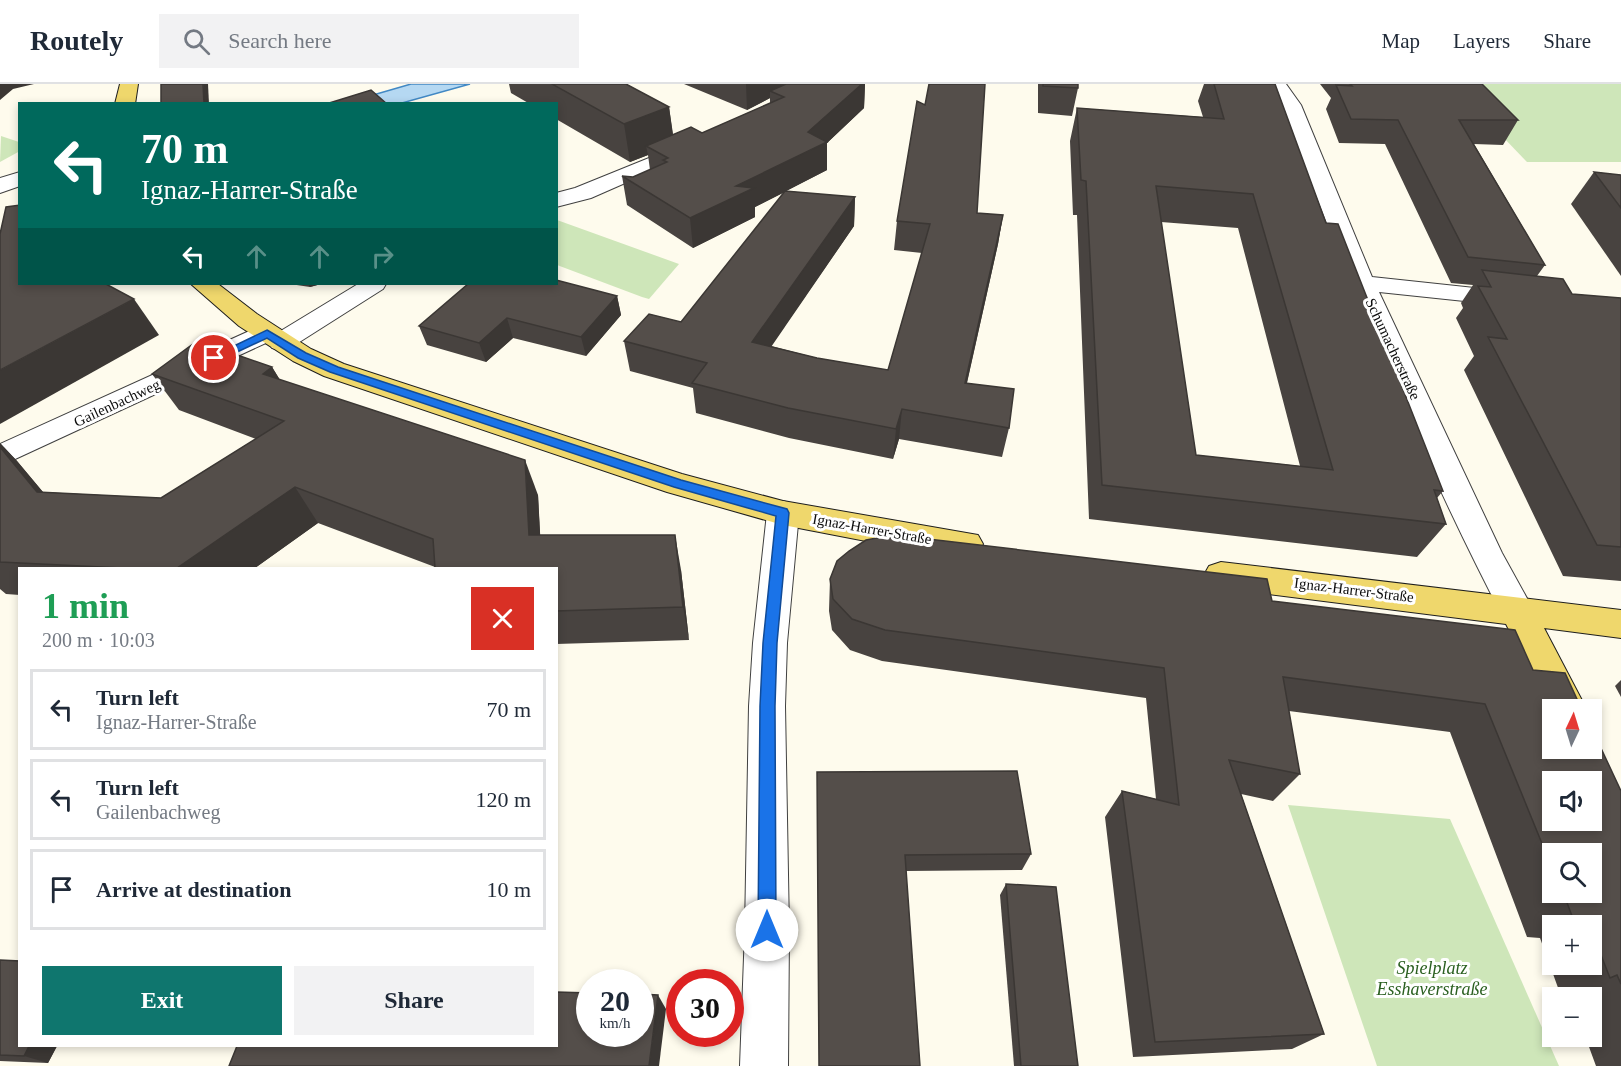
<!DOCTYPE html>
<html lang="en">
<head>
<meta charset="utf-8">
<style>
  :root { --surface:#fff; --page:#f2f2f3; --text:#1f2937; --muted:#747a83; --line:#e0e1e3; --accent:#0f766e }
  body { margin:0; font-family:"Times New Roman",serif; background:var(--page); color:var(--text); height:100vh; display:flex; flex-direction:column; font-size:22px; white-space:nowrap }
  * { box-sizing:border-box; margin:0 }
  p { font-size:20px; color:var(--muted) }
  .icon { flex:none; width:33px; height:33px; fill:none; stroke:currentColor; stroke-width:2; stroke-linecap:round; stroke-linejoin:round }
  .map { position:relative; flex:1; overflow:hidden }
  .side { position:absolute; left:18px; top:483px; width:540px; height:480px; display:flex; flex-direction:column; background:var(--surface); border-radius:0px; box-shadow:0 3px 9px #0003 }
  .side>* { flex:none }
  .hud { position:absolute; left:18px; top:18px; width:540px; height:183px; border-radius:0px; box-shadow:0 3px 9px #0003; background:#00695c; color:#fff; overflow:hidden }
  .needle { width:39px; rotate:4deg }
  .tools { position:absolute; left:1542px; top:615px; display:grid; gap:12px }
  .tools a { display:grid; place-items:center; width:60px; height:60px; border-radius:0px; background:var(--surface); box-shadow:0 3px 9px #0003; font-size:30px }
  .speed { position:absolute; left:576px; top:885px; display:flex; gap:12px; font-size:30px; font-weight:700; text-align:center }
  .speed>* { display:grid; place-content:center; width:78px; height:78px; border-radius:50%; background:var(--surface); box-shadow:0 3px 9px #0003; line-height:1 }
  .speed small { font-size:15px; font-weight:400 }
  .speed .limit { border:9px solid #d22; background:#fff; color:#111 }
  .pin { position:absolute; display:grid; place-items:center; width:51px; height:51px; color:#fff; margin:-26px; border:3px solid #fff; border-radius:50%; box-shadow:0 2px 6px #0007 }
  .me { position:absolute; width:66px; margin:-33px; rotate:0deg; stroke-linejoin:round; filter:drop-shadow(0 0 4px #0008) }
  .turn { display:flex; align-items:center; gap:21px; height:126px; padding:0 24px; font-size:27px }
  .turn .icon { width:78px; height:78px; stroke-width:2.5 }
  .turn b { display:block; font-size:42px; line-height:51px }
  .lanes { display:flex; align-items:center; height:57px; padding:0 24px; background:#0003; justify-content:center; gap:30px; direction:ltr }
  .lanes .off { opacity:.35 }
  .round { display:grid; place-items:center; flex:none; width:63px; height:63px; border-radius:0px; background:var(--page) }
  .overview { display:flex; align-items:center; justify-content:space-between; height:102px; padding:0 24px }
  h1 { font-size:36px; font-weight:700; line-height:45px; color:#1e9e55 }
  .primary-button { display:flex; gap:12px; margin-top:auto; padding:12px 24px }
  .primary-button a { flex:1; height:69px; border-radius:0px; background:var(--accent); color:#fff; font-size:24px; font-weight:700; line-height:69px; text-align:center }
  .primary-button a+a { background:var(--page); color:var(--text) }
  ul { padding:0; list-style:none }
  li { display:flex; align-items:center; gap:18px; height:81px; margin:0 12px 9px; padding:0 12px; border:3px solid var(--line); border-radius:0px }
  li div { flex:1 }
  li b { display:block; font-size:22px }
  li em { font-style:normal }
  header { display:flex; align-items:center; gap:36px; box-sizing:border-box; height:84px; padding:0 30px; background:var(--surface); border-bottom:2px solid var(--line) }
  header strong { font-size:28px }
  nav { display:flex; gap:33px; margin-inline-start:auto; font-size:21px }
  .search { width:420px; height:54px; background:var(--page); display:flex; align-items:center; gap:15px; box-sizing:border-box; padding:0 21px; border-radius:0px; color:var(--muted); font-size:22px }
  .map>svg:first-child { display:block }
</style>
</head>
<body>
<header>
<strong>Routely</strong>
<div class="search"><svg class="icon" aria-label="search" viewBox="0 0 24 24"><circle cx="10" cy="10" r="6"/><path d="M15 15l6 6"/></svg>Search here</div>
<nav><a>Map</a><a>Layers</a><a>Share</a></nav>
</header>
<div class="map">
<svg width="1621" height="982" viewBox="0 0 1621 982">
  <rect width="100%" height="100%" fill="#fefbed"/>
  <!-- green -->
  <g fill="#cee6b9">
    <path d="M 1452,0 L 1621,0 L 1621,78 L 1527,78 Z"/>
    <path d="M 1,52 L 19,58 L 20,67 L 0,78 Z"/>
    <path d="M 557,136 L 679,180 L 649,215 L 642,213 L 557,181 Z"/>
    <path d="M 1288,721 L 1450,735 L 1559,982 L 1377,982 Z"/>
  </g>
  <!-- water -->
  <path fill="#b5d8f2" stroke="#4188c4" stroke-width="1.5" d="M 411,0 L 470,0 L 402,19 L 342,20 Z"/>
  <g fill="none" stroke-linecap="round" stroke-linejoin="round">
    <defs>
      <g id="street">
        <path d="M 1268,0 L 1286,0 L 1301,21 L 1372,193 L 1512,208 L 1521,210 L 1524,215 L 1521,220 L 1512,222 L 1379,208 L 1502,469 L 1534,527 L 1529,537 L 1517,541 L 1505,537 C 1418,371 1348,196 1281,21 Z"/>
        <path d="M 691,57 L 698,59 L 701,63 L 698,67 L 591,114 L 556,123 L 556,109 L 575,104 Z"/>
        <path d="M 20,88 L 20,102 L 0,109 L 0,94 Z"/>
        <path d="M 358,200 L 386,200 L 383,205 L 290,264 L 281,266 L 272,264 L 268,258 L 0,382 L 0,360 L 258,243 L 267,241 L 276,243 L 279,248 Z"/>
        <path d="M 783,417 L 794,421 L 799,429 L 787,559 L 785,622 L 789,846 L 788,982 L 740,982 L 745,846 L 749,622 L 753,559 L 767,429 L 772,421 Z"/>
      </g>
      <g id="primary">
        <path d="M 120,0 L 138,0 L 135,20 L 115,20 Z"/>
        <path d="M 191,200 L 218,200 L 257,230 L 311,265 L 344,280 L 682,390 L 783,417 L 978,451 L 983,460 L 978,469 L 967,472 L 897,463 L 783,441 L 667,408 L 324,292 L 293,277 L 239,242 Z"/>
        <path d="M 1221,478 L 1621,526 L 1621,554 L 1544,544 L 1587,626 L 1552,626 L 1552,631 L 1506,540 L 1221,504 L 1209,500 L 1204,491 L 1209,482 Z"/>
      </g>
    </defs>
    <!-- street casing -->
    <use href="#street" stroke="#404040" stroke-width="2"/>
    <!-- primary casing -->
    <use href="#primary" stroke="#1e1e1e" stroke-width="2"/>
    <!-- street -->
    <use href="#street" fill="#fff" fill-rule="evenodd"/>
    <!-- primary -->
    <use href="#primary" fill="#efd76c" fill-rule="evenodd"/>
  </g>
  <!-- wall -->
  <g fill="#484340" fill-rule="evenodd">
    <path d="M 509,0 L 626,0 L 669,23 L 673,50 L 702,49 L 770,19 L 770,14 L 747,26 L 684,0 L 865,0 L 864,24 L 827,59 L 827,86 L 786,107 L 855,113 L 854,142 L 771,262 L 817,274 L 888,286 L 922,169 L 894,166 L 897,137 L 977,129 L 1003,131 L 998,160 L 967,299 L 1009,344 L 1002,373 L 899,355 L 893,375 L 789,354 L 696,329 L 693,304 L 630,287 L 624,257 L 681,238 L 785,108 L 755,123 L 755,133 L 693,164 L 627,121 L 622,92 L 633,93 L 650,86 L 648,71 L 630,78 L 556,35 L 556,20 L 530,20 L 511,9 Z"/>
    <path d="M 1038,0 L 1078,0 L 1078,4 L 1072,32 L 1038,29 Z"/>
    <path d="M 1204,0 L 1275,0 L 1326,139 L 1443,407 L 1437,414 L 1446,440 L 1417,473 L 1089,435 L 1077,131 L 1073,131 L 1070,57 L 1077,24 L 1203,33 L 1198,17 ZM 1161,138 L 1238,144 L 1300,382 L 1196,371 Z"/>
    <path d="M 1320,0 L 1482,0 L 1518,36 L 1503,61 L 1474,60 L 1545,181 L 1537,192 L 1572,210 L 1621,214 L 1621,497 L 1563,492 L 1464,286 L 1474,272 L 1456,234 L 1463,224 L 1461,219 L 1473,201 L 1451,199 L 1385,60 L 1339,59 L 1326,25 L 1331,14 Z"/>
    <path d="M 1594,88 L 1621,91 L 1621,192 L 1571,120 Z"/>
    <path d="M 290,200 L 321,200 L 310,203 Z"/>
    <path d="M 617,212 L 621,231 L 586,272 L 513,254 L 486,278 L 427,261 L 419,242 Z"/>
    <path d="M 272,283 L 280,296 L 538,411 L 540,451 L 681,486 L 689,556 L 556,560 L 556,484 L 435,483 L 318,439 L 255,484 L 20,484 L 20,511 L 6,510 L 0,505 L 0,359 L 17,377 L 43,408 L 161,414 L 256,355 L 179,326 L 152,290 Z"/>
    <path d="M 830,495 L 1272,517 L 1533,586 L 1621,707 L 1621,982 L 1596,982 L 1585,952 L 1592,952 L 1592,914 L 1569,914 L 1568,909 L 1561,912 L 1540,854 L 1527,853 L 1450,648 L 1289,627 L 1300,690 L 1273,717 L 1241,710 L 1324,950 L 1292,965 L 1133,973 L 1105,733 L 1122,707 L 1156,715 L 1146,614 L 882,577 L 850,566 L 832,546 L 829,527 ZM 1552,770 L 1592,808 L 1552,808 ZM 1552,842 L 1592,842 L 1592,880 L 1552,880 Z"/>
    <path d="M 1621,596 L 1621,613 L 1615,602 Z"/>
    <path d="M 817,707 L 1031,770 L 1022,786 L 906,787 Z"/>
    <path d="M 1006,800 L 1078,982 L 1014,982 L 1000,811 Z"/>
    <path d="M 0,876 L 20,962 L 57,962 L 48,979 L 0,977 Z"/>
  </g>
  <!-- shaded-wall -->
  <g fill="#3b3734">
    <path d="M 0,0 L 34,0 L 13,5 L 0,16 Z"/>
    <path d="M 203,0 L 208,0 L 209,20 L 204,20 Z"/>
    <path d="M 746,0 L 799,0 L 770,7 L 770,14 L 747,26 Z"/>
    <path d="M 862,0 L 865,0 L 864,24 L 827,59 L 827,86 L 755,123 L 755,133 L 693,164 L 690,134 L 736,102 Z"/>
    <path d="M 669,23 L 674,60 L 646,62 L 648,71 L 630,78 L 624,40 Z"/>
    <path d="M 855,113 L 854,142 L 754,288 L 752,258 Z"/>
    <path d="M 1003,131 L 998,160 L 960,329 L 965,299 Z"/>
    <path d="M 308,200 L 321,200 L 310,203 Z"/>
    <path d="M 617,212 L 621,231 L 586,272 L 581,253 Z"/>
    <path d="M 134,215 L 159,251 L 0,340 L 0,286 Z"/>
    <path d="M 507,234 L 513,254 L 486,278 L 479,259 Z"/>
    <path d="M 272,283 L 294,319 L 263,290 Z"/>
    <path d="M 902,325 L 899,355 L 893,375 L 896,345 Z"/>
    <path d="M 0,359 L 17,377 L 72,443 L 37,408 L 0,363 Z"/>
    <path d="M 525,376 L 538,411 L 542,484 L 529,451 Z"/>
    <path d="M 295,403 L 318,439 L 255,484 L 177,484 Z"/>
    <path d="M 675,451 L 681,486 L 689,556 L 683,523 Z"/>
    <path d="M 658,911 L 666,925 L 659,982 L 649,982 Z"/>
    <path d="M 29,962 L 57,962 L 48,979 L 24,972 Z"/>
  </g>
  <!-- building -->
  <g fill="#544e4a" stroke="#3b3734" stroke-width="1.5" fill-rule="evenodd">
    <path d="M 161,0 L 203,0 L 204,20 L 161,20 Z"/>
    <path d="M 552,0 L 626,0 L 669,23 L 624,40 Z"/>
    <path d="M 786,0 L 862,0 L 808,48 L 827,58 L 736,102 L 754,104 L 690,134 L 622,92 L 633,93 L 667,78 L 663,76 L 668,74 L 646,62 L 691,43 L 702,49 L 784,13 L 770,7 Z"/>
    <path d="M 929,0 L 985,0 L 977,129 L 1003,131 L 965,299 L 1014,305 L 1009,344 L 902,325 L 896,345 L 788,324 L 692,299 L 707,279 L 624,257 L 649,230 L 681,238 L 785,107 L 855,113 L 752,258 L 817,274 L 888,286 L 930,140 L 897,137 L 917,17 L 925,21 Z"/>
    <path d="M 1043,0 L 1078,0 L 1078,4 L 1043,2 Z"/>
    <path d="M 1214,0 L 1275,0 L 1326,139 L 1338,140 L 1443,407 L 1434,406 L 1446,440 L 1102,401 L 1086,97 L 1081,96 L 1077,24 L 1224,35 ZM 1156,102 L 1253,110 L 1333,386 L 1196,371 Z"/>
    <path d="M 1350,0 L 1482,0 L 1518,36 L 1459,36 L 1545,181 L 1468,173 L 1398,36 L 1351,35 L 1336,1 L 1352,2 Z"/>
    <path d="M 371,6 L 387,20 L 326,20 Z"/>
    <path d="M 1594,88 L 1621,91 L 1621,124 Z"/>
    <path d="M 20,121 L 20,200 L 106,200 L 134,215 L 0,286 L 0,150 L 6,123 Z"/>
    <path d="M 1482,186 L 1563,195 L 1572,210 L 1621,214 L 1621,463 L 1597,461 L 1488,253 L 1507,255 L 1478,202 L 1491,203 Z"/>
    <path d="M 556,196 L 617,212 L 581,253 L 507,234 L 479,259 L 419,242 L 468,200 L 556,200 Z"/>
    <path d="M 197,257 L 272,283 L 263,290 L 525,376 L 529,451 L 675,451 L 683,523 L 556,527 L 556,484 L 435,484 L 433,455 L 295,403 L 177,484 L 122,484 L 0,478 L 0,363 L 37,408 L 161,414 L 284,337 L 152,290 Z"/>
    <path d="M 888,452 L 928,455 L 1267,495 L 1272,517 L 1515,546 L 1533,586 L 1565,589 L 1582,626 L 1552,626 L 1552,664 L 1592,664 L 1592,645 L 1621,707 L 1621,900 L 1617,891 L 1610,894 L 1592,848 L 1592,842 L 1589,842 L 1585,834 L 1572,832 L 1563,808 L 1592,808 L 1592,770 L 1552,770 L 1552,784 L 1485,620 L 1283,593 L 1300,690 L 1229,676 L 1324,950 L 1155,958 L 1122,707 L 1179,721 L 1164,584 L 885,546 L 852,535 L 833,515 L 830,495 L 837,477 L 849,467 L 866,456 ZM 1552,698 L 1592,698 L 1592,736 L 1552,736 Z"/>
    <path d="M 1017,687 L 1031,770 L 905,771 L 920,982 L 819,982 L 817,688 Z"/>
    <path d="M 1006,800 L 1056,803 L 1078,982 L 1021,982 Z"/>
    <path d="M 0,876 L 20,877 L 20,962 L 29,962 L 24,972 L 0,971 Z"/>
    <path d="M 556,908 L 590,909 L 590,950 L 640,950 L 640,910 L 658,911 L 649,982 L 229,982 L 237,962 L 556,962 Z"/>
  </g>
  <!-- route -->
  <path fill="#1a73e8" stroke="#114b97" stroke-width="1.5" d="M 267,246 L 306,269 L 338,283 L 681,396 L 787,425 L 789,429 L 777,559 L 775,622 L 776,846 L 774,852 L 767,855 L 761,852 L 758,846 L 760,622 L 763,559 L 776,432 L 674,403 L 330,288 L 298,274 L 267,254 L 218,277 L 214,278 L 209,274 Z"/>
  <g text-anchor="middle" stroke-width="6" stroke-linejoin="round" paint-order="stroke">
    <!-- street labels -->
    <g font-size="15" fill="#0d0d0d" stroke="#fff">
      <text transform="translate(1393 265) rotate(65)" y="5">Schumacherstraße</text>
      <text transform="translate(117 319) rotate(-25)" y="5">Gailenbachweg</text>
      <text transform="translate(872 445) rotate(10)" y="5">Ignaz-Harrer-Straße</text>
      <text transform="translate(1354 506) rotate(7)" y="5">Ignaz-Harrer-Straße</text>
    </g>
    <!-- near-park labels -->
    <g font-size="18" font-style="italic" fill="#2b6021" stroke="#fff">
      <text x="1432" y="890">Spielplatz<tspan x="1432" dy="21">Esshaverstraße</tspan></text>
    </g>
  </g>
</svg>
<div class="tools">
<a><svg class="needle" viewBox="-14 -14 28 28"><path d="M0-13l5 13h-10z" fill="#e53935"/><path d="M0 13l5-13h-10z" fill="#747a83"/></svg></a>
<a><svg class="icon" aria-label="sound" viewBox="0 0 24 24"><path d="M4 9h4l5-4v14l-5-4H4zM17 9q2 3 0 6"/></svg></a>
<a><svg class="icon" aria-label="search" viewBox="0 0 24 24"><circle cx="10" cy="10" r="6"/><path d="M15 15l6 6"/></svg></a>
<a>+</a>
<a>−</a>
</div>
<div class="speed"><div>20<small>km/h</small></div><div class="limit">30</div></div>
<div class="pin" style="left:214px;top:274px;background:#d93025"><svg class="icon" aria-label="arrive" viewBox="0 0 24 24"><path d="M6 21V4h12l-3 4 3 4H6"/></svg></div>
<svg class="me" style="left:767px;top:846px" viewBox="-20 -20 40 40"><circle r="19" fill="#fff"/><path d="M0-13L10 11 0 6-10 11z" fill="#1a73e8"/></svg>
<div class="hud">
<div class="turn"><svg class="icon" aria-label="left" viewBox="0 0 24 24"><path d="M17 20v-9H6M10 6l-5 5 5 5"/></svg><div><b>70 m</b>Ignaz-Harrer-Straße</div></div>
<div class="lanes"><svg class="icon" aria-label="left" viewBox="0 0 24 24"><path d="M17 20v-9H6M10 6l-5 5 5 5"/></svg><svg class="icon off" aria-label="ahead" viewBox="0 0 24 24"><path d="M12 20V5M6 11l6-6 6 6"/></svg><svg class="icon off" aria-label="ahead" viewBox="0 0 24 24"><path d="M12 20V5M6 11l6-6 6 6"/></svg><svg class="icon off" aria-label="right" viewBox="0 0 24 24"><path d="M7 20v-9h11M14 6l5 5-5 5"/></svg></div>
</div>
<section class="side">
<div class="overview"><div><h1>1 min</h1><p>200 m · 10:03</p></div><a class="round" style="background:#d93025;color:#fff"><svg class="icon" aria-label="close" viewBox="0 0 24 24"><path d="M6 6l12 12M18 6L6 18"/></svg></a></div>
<ul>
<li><svg class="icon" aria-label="left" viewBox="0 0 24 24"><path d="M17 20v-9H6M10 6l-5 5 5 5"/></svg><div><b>Turn left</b><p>Ignaz-Harrer-Straße</p></div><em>70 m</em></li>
<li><svg class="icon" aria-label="left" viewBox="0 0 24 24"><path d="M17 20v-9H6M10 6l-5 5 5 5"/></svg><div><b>Turn left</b><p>Gailenbachweg</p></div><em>120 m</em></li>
<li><svg class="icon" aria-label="arrive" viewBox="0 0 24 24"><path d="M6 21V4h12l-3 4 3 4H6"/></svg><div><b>Arrive at destination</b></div><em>10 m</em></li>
</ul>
<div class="primary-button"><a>Exit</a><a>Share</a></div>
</section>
</div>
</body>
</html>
